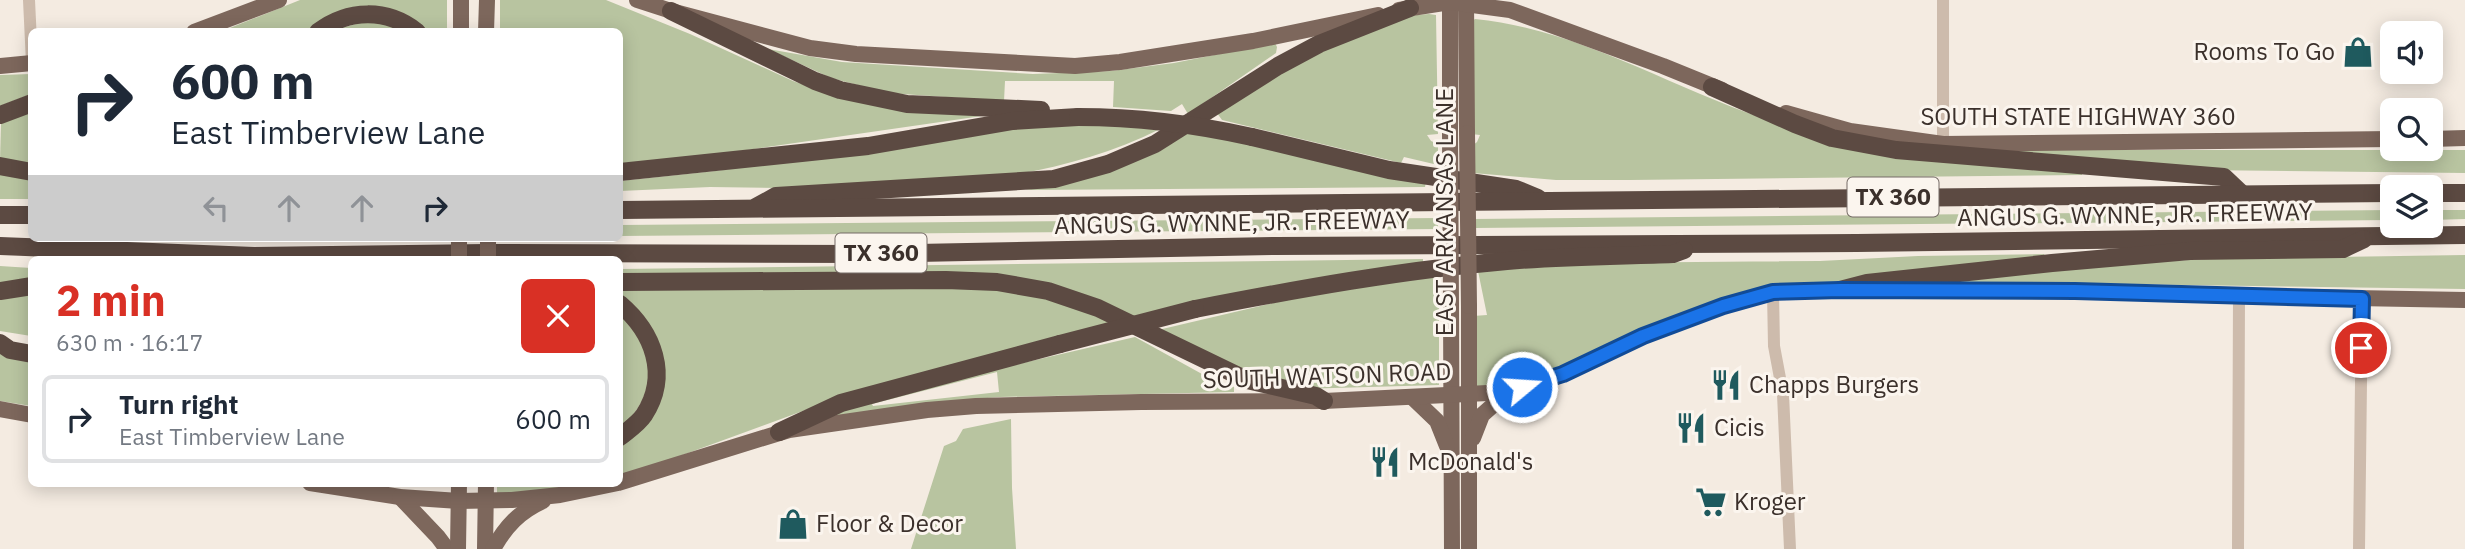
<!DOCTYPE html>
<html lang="en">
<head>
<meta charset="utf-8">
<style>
  :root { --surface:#fff; --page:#f6f6f7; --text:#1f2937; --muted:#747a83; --line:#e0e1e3; --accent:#d93025 }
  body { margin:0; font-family:"IBM Plex Sans",sans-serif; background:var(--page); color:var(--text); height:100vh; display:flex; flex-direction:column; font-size:26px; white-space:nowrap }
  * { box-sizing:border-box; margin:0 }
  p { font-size:23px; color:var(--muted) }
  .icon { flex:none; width:38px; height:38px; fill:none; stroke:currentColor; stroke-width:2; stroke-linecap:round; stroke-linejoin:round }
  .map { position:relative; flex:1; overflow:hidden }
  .drawer { position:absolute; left:28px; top:256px; width:595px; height:231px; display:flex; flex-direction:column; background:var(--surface); border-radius:10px; box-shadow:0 4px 18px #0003 }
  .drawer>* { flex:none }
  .guide { position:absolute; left:28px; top:28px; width:595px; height:214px; border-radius:10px; box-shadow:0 4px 18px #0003; background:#fff; color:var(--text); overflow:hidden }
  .fabs { position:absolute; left:2380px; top:21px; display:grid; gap:14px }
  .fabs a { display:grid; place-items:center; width:63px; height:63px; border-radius:10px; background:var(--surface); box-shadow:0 4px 18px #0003; font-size:35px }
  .pin { position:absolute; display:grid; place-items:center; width:60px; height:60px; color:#fff; margin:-30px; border:4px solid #fff; border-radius:50%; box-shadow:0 2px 7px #0007 }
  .me { position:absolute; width:77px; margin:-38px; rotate:72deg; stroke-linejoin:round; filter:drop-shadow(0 0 5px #0008) }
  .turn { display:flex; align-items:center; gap:24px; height:147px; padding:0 28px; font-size:32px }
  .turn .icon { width:91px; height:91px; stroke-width:2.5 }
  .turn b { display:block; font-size:49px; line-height:60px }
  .lanes { display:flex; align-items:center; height:66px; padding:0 28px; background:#0003; justify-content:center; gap:35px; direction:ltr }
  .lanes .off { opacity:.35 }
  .round { display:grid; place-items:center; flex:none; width:74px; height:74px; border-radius:10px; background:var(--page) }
  .overview { display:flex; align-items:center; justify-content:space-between; height:119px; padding:0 28px }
  h1 { font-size:42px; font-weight:800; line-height:52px; color:var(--accent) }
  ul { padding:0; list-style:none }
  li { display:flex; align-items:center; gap:21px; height:88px; margin:0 14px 10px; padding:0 14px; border:4px solid var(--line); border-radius:10px }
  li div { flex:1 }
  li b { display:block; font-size:26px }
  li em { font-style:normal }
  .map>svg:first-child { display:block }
</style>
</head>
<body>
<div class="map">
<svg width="2465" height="549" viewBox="0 0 2465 549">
  <rect width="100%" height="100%" fill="#f4ebe1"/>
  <!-- green -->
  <g fill="#b8c4a0" fill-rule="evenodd">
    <path d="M 300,0 L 447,0 L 447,31 L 424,31 L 403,16 L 317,24 L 309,31 L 220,32 Z"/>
    <path d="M 500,0 L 606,0 L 690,34 L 793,81 L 844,99 L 982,116 L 747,150 L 659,162 L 620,163 L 620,32 L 500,32 Z"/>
    <path d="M 1429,14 L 1436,15 L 1438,134 L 1427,135 L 1431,141 L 1438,144 L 1438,165 L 1404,157 L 1401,163 L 1222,120 L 1217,113 L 1295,60 L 1406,16 Z"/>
    <path d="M 374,19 L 407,32 L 327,32 Z"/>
    <path d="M 1475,19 C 1586,30 1681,95 1787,126 C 1816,135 1851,136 1881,140 C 1948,150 2015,160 2082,170 L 2082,175 L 1630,180 L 1556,180 L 1473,173 L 1473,145 L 1477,142 L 1480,135 L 1471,134 L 1471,22 Z"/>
    <path d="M 1275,43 L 1277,47 L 1276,53 L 1188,114 L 1182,104 L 1171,111 L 1113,107 L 1114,81 L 1005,81 L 1004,101 L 888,93 L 831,78 L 768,49 L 842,62 L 1033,74 L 1111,71 L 1174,63 Z"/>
    <path d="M 31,74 L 31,94 L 0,106 L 0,75 Z"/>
    <path d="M 31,107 L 31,168 L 0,161 L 1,123 Z"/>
    <path d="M 1108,124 L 1160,129 C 1114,152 1068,165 1018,174 L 780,188 L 710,187 L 620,191 L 620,181 L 715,171 L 1004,129 Z"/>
    <path d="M 1188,132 L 1426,181 L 1425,187 L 1025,190 L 1044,187 Z"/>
    <path d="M 1989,150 L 2465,150 L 2465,173 L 2198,170 Z"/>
    <path d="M 0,173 L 31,180 L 31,199 L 0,199 Z"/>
    <path d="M 2392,210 L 2392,220 L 1474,228 L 1473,219 Z"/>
    <path d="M 2431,210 L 2465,210 L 2465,219 L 2431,220 Z"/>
    <path d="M 1438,218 L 1438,229 L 620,236 L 620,225 Z"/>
    <path d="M 2044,254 L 2047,259 L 1757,291 L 1558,369 L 1515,382 L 1474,388 L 1473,316 L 1487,315 L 1478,271 L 1585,263 L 1820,261 L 1918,256 Z"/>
    <path d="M 2465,255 L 2465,289 L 2048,283 L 1906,285 L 2047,268 L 2206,259 Z"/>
    <path d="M 1423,259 L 1423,264 L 1132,319 L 1072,293 L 620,277 L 620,269 Z"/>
    <path d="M 0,266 L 31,268 L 31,281 L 0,287 Z"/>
    <path d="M 1439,273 L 1439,385 L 1298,389 L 1268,383 L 1158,330 L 1341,287 Z"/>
    <path d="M 988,288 L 1056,301 L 1115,323 L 830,401 L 658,464 L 620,475 L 620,442 L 627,438 L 660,366 L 620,301 L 620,289 Z"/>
    <path d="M 31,291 L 31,336 L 0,331 L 0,298 Z"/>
    <path d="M 620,313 C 625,318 631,323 636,328 C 640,334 642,342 644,349 C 656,383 643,406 620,430 Z"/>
    <path d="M 1135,337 L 1202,374 L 1234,387 L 1234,392 L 1000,397 L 937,402 L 815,421 L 901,391 ZM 997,372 L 999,392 L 873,406 L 872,404 Z"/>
    <path d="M 0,352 L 31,362 L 31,406 L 0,401 Z"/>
    <path d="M 1011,419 L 1012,488 L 1016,549 L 911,549 L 944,446 L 956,441 L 963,429 Z"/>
    <path d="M 497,483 L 587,483 L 547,490 L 497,494 Z"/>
  </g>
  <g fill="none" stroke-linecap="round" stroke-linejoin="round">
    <!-- minor -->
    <g stroke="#cdbbac" stroke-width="12">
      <path d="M 29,0 L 32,63"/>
      <path d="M 1943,144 L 1943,0"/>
      <path d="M 1773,292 L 1774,346 L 1783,394 L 1790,549"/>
      <path d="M 2238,549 L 2239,296"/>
      <path d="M 2359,549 L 2362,299"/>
    </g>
    <!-- major -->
    <g stroke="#7d675c" stroke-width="16">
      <path d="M 637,0 L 671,11 L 810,48 L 856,54 L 1075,66 L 1120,62 L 1253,41 L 1378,15"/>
      <path d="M 1450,0 L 1450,133"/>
      <path d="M 1466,0 L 1467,133"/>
      <path d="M 1399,10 L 1450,2 L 1510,10 L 1663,66 L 1722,90"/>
      <path d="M 194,32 L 279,0"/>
      <path d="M 461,32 L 461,0"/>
      <path d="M 486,32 L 487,0"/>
      <path d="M 0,66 L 32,63"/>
      <path d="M 1786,113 L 1850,131 L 1943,144 L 2392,139"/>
      <path d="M 2431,139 L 2465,138"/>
      <path d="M 1451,306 L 1452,549"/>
      <path d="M 1469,306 L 1469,549"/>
      <path d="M 1413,398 L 1437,421 L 1447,446"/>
      <path d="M 0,409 L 32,415"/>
      <path d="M 1473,438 L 1482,415 L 1508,392"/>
      <path d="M 310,483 L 400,497 L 459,501 L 512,500 L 560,495 L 618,483 L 789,430 L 927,410 L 976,406 L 1141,402 L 1324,401 L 1508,392 L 1563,374 L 1643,336 L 1723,306 L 1773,292 L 1840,290 L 2075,291 L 2239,296 L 2465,300"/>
      <path d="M 400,497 L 438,537 L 447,549"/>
      <path d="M 458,549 L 459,483"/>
      <path d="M 485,549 L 486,483"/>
      <path d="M 493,549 C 506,526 519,512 543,501"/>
    </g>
    <!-- highway -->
    <g stroke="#5c4a42" stroke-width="18">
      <path d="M 671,11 L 815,81 L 840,90 L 907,104 L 1041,110"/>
      <path d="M 318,32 C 348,9 387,8 417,32"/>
      <path d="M 1712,87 L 1795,124 L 1832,138 L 1896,150 L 2224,177 L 2242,194"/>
      <path d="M 0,115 L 32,103"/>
      <path d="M 1252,137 L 1389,170 L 1516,189 L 1538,198"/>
      <path d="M 0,166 L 32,172"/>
      <path d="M 620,172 L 868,146 L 1013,121 L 1078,117"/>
      <path d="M 2431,193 L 2465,193"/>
      <path d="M 756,207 L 776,196 L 1054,179 L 1108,164 L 1155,144 L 1278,66 L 1319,44 L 1410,8"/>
      <path d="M 620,210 L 2392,193"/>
      <path d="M 0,215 L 32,215"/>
      <path d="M 0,246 L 254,256 L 486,253 L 866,254 L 1276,246 L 1857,243 L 2465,235"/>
      <path d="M 620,282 L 946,280 L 997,282 L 1048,291 L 1098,308 L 1247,380 L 1316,396 L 1324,401"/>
      <path d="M 1840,290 L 1867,283 L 2052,263 L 2190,251 L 2343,249 L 2364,239"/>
      <path d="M 0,291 L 32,286"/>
      <path d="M 620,304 C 653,332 670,375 644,415 C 638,424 627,431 620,437"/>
      <path d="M 1195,309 C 1298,289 1402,270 1507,261 C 1562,256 1618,256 1673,254 L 1684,250"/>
      <path d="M 0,343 L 10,350 L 32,354"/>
      <path d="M 779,432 L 841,403 L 1060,344"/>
    </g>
    <!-- major-bridge -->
    <g stroke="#7d675c" stroke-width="16">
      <path d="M 1450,133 L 1451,306"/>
      <path d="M 1467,133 L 1469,306"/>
      <path d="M 459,238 L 459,259"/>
      <path d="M 488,238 L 488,259"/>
    </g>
    <!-- highway-bridge -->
    <g stroke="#5c4a42" stroke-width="18">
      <path d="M 1078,117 C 1138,117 1194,124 1252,137"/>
      <path d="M 1060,344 L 1195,309"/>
    </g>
  </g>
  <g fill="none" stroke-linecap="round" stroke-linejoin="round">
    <defs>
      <path id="route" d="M 1522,387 L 1563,374 L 1643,336 L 1723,306 L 1773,292 L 1840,290 L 2075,291 L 2362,299 L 2361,348"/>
    </defs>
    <!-- route casing -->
    <use href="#route" stroke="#114b97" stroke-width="18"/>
    <!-- route -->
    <use href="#route" stroke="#1a73e8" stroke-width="12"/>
  </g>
  <!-- icons -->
  <defs>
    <symbol id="shop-bare" viewBox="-9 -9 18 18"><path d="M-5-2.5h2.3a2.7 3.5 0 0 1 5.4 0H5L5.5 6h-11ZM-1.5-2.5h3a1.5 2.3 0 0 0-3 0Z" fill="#1f5a5e" stroke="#fbf5ee" stroke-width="2.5" paint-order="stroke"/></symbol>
    <symbol id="restaurant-bare" viewBox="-9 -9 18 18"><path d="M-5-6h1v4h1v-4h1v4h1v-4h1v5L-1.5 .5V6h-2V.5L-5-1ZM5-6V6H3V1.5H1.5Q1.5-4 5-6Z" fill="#1f5a5e" stroke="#fbf5ee" stroke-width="2.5" paint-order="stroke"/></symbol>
    <symbol id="supermarket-bare" viewBox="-9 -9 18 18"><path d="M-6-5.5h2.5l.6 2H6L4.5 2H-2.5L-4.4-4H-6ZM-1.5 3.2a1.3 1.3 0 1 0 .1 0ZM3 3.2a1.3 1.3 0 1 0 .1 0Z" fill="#1f5a5e" stroke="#fbf5ee" stroke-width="2.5" paint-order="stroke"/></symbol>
  </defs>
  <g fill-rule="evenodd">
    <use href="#shop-bare" x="2336" y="30" width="44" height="44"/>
    <use href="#restaurant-bare" x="1704" y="363" width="44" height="44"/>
    <use href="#restaurant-bare" x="1669" y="406" width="44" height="44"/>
    <use href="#restaurant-bare" x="1363" y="440" width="44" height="44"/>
    <use href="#supermarket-bare" x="1689" y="480" width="44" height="44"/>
    <use href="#shop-bare" x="771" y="502" width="44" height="44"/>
  </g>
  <g text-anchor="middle" stroke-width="6" stroke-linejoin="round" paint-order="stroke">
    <!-- shield labels -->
    <g fill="#fbf5ee" stroke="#756b66" stroke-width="2">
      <rect x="1847.5" y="177.5" width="91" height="39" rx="5"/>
      <rect x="835.5" y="233.5" width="91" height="39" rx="5"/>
    </g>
    <g font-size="23" font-weight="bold" fill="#3b302b">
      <text x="1893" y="205">TX 360</text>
      <text x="881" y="261">TX 360</text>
    </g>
    <!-- poi labels -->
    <g font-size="24" fill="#3b302b" stroke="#fbf5ee" text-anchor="start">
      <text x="2335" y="60" text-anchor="end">Rooms To Go</text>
      <text x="1749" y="393">Chapps Burgers</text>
      <text x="1714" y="436">Cicis</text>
      <text x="1408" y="470">McDonald's</text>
      <text x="1734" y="510">Kroger</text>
      <text x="816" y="532">Floor &amp; Decor</text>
    </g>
    <!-- street labels -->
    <g font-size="24" fill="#3b302b" stroke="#fbf5ee">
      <text x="2078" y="125">SOUTH STATE HIGHWAY 360</text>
      <text transform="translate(1445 212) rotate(-90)" y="8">EAST ARKANSAS LANE</text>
      <text transform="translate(2135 215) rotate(-1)" y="8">ANGUS G. WYNNE, JR. FREEWAY</text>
      <text transform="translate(1232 223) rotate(-1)" y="8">ANGUS G. WYNNE, JR. FREEWAY</text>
      <text transform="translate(1327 376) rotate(-2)" y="8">SOUTH WATSON ROAD</text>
    </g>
  </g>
</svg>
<div class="fabs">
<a><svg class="icon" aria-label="sound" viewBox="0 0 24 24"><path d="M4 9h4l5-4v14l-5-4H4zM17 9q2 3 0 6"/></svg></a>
<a><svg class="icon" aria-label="search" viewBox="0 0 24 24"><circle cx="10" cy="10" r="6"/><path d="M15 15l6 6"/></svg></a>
<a><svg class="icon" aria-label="layers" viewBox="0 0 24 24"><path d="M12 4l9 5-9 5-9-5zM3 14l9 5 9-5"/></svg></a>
</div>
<div class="pin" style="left:2361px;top:348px;background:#d93025"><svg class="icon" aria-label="arrive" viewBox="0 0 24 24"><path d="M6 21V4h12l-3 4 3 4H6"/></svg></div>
<svg class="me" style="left:1522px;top:387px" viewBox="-20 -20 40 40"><circle r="17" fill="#1a73e8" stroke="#fff" stroke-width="3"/><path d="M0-11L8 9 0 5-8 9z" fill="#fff"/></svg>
<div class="guide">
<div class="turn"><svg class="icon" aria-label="right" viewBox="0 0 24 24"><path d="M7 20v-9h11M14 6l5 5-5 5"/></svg><div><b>600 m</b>East Timberview Lane</div></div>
<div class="lanes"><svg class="icon off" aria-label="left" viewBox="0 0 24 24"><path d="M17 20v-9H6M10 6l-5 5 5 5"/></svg><svg class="icon off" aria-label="ahead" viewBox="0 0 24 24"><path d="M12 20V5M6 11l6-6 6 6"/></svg><svg class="icon off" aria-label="ahead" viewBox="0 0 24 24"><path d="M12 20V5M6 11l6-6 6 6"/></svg><svg class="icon" aria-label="right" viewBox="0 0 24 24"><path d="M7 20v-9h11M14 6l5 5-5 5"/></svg></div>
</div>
<section class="drawer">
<div class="overview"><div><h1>2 min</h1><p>630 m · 16:17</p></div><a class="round" style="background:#d93025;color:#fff"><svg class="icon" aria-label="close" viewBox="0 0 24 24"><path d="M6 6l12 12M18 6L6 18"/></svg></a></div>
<ul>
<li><svg class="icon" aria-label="right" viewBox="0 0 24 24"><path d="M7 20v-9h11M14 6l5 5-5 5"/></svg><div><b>Turn right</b><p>East Timberview Lane</p></div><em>600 m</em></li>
</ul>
</section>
</div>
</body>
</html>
